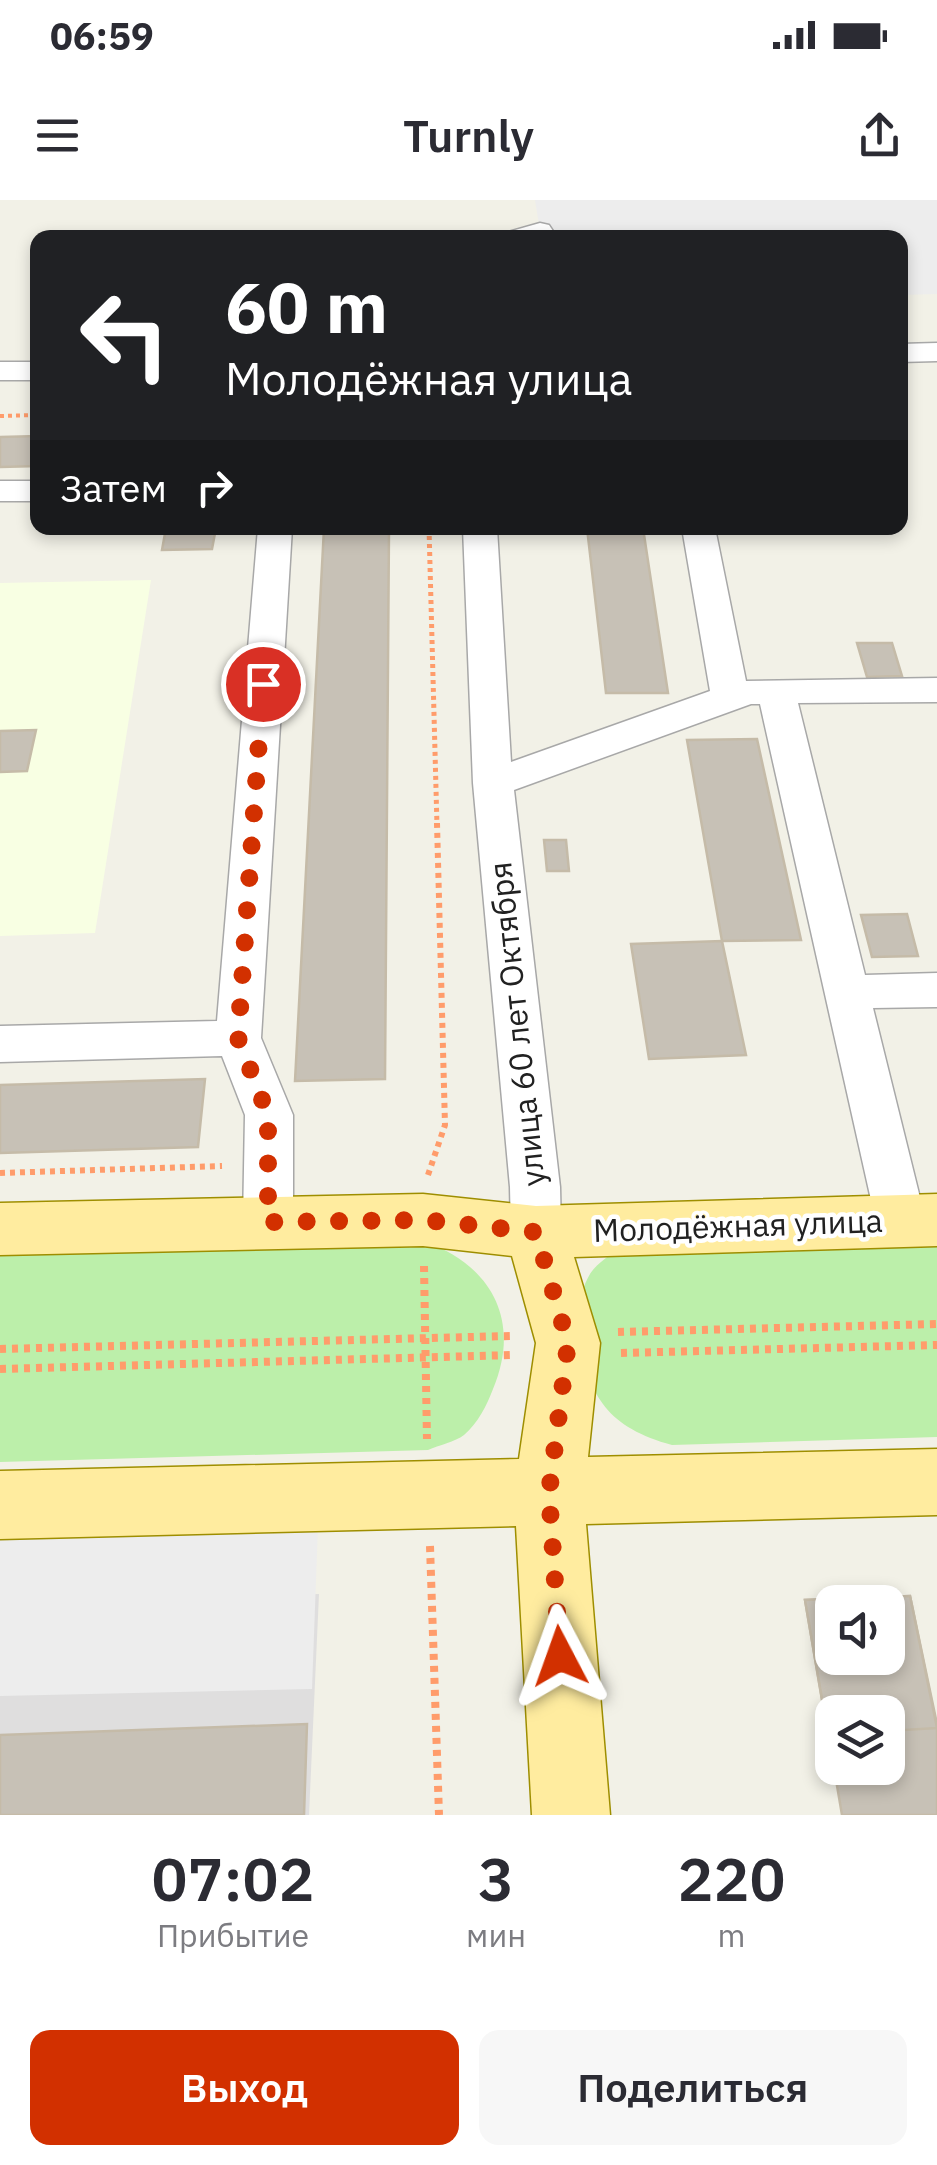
<!DOCTYPE html>
<html lang="ru">
<head>
<meta charset="utf-8">
<style>
  :root { --surface:#fff; --page:#f7f7f7; --text:#2b2b33; --muted:#7c7c81; --accent:#d23000 }
  body { margin:0; font-family:"IBM Plex Sans",sans-serif; background:var(--page); color:var(--text); height:100vh; display:flex; flex-direction:column; font-size:38px; white-space:nowrap }
  * { box-sizing:border-box; margin:0 }
  p { font-size:32px; color:var(--muted) }
  .icon { flex:none; width:55px; height:55px; fill:none; stroke:currentColor; stroke-width:2; stroke-linecap:round; stroke-linejoin:round }
  .map { position:relative; height:1615px; overflow:hidden }
  .details { display:flex; flex-direction:column; background:var(--surface); flex:1 }
  .details>* { flex:none }
  .banner { position:absolute; left:30px; top:30px; width:878px; height:305px; border-radius:20px; box-shadow:0 5px 15px #0003; background:#202124; color:#fff; overflow:hidden }
  .fabs { position:absolute; left:815px; top:1385px; display:grid; gap:20px }
  .fabs a { display:grid; place-items:center; width:90px; height:90px; border-radius:20px; background:var(--surface); box-shadow:0 5px 15px #0003; font-size:50px }
  .pin { position:absolute; display:grid; place-items:center; width:85px; height:85px; color:#fff; margin:-42px; border:5px solid #fff; border-radius:50%; box-shadow:0 2px 10px #0007 }
  .me { position:absolute; width:110px; margin:-55px; rotate:356deg; stroke-linejoin:round; filter:drop-shadow(0 0 8px #0008) }
  .turn { display:flex; align-items:center; gap:35px; height:210px; padding:0 30px; font-size:45px }
  .turn .icon { width:130px; height:130px; stroke-width:2.5 }
  .turn b { display:block; font-size:70px; line-height:85px }
  .then { display:flex; align-items:center; height:95px; padding:0 30px; background:#0003; gap:20px; font-size:38px }
  .eta { display:flex; justify-content:space-evenly; align-items:center; height:170px; text-align:center }
  .eta b { font-size:60px; font-weight:600; line-height:70px }
  .cta { display:flex; gap:20px; margin-top:auto; padding:20px 30px }
  .cta a { flex:1; height:115px; border-radius:20px; background:var(--accent); color:#fff; font-size:40px; font-weight:600; line-height:115px; text-align:center }
  .cta a+a { background:var(--page); color:var(--text) }
  .status { display:flex; justify-content:space-between; align-items:center; height:70px; padding:0 50px; background:var(--surface); direction:ltr }
  .status svg { height:28px; fill:currentColor }
  header { display:flex; justify-content:space-between; align-items:center; height:130px; padding:0 30px; background:var(--surface); font-size:45px; font-weight:600 }
  .map>svg:first-child { display:block }
</style>
</head>
<body>
<div class="status"><b>06:59</b><svg viewBox="0 0 49 12"><path d="M0 12V9h3v3zM5 12V6h3v6zM10 12V3h3v9zM15 12V0h3v12zM26 1h20v11H26zM47 4h2v5h-2z"/></svg></div>
<header><svg class="icon" aria-label="menu" viewBox="0 0 24 24"><path d="M4 6h16M4 12h16M4 18h16"/></svg>Turnly<svg class="icon" aria-label="share" viewBox="0 0 24 24"><path d="M12 15V3M7 8l5-5 5 5M5 13v7h14v-7"/></svg></header>
<div class="map">
<svg width="937" height="1615" viewBox="0 0 937 1615">
  <rect width="100%" height="100%" fill="#f2f1e7"/>
  <!-- residential -->
  <path fill="#dfdede" d="M 319,1394 L 309,1615 L 0,1615 L 0,1401 Z"/>
  <!-- education -->
  <path fill="#f8ffe3" d="M 151,380 L 95,733 L 0,736 L 0,383 Z"/>
  <!-- grass -->
  <g fill="#bcefaa">
    <path d="M 937,1033 L 937,1237 L 672,1245 C 610,1228 586,1197 581,1134 C 580,1112 578,1094 590,1074 C 596,1064 609,1056 619,1048 Z"/>
    <path d="M 424,1041 C 491,1065 522,1120 493,1189 C 487,1205 478,1223 464,1235 C 455,1242 439,1245 428,1250 L 0,1262 L 0,1051 Z"/>
  </g>
  <!-- parking -->
  <g fill="#ededed">
    <path d="M 535,0 L 937,0 L 937,94 L 900,95 L 900,38 L 541,37 Z"/>
    <path d="M 318,1326 L 312,1489 L 0,1496 L 0,1333 Z"/>
  </g>
  <!-- building -->
  <g fill="#c7c1b6" stroke="#c5bba8" stroke-width="2.5" fill-rule="evenodd">
    <path d="M 38,236 L 38,266 L 0,267 L 0,237 Z"/>
    <path d="M 166,328 L 216,328 L 212,349 L 162,350 Z"/>
    <path d="M 324,328 L 389,328 L 385,879 L 295,881 Z"/>
    <path d="M 587,328 L 643,328 L 668,493 L 606,493 Z"/>
    <path d="M 857,443 L 892,443 L 902,476 L 867,477 Z"/>
    <path d="M 36,530 L 27,571 L 0,572 L 0,531 Z"/>
    <path d="M 757,539 L 801,740 L 722,741 L 687,540 Z"/>
    <path d="M 544,640 L 566,640 L 569,671 L 547,671 Z"/>
    <path d="M 907,714 L 918,756 L 872,757 L 861,715 Z"/>
    <path d="M 722,741 L 746,855 L 649,859 L 631,744 Z"/>
    <path d="M 205,879 L 198,947 L 0,953 L 0,885 Z"/>
    <path d="M 910,1396 L 937,1524 L 937,1615 L 842,1615 L 834,1568 L 888,1568 L 888,1512 L 832,1512 L 832,1559 L 805,1400 ZM 832,1402 L 888,1402 L 888,1458 L 832,1458 Z"/>
    <path d="M 910,1396 L 937,1528 L 888,1531 L 888,1512 L 832,1512 L 832,1534 L 828,1534 L 805,1400 ZM 832,1402 L 888,1402 L 888,1458 L 832,1458 Z"/>
    <path d="M 307,1524 L 304,1615 L 0,1615 L 0,1535 Z"/>
  </g>
  <g fill="none" stroke-linecap="round" stroke-linejoin="round">
    <defs>
      <g id="minor">
        <path d="M 540,23 L 549,25 L 553,31 L 549,37 L 504,38 L 508,32 Z"/>
        <path d="M 937,143 L 937,161 L 900,162 L 900,144 Z"/>
        <rect x="0" y="162" width="38" height="18"/>
        <rect x="0" y="281" width="38" height="20"/>
        <path d="M 258,328 L 292,328 L 261,838 L 293,915 L 293,1022 L 286,1037 L 268,1043 L 250,1037 L 243,1022 L 245,915 L 222,856 L 0,862 L 0,826 L 217,821 Z"/>
        <path d="M 463,328 L 497,328 L 511,562 L 710,491 L 682,328 L 715,328 L 746,481 L 937,478 L 937,502 L 798,503 L 865,775 L 937,773 L 937,807 L 873,808 L 926,1022 L 919,1037 L 901,1043 L 883,1037 L 876,1022 L 760,504 L 751,504 L 514,590 L 560,987 L 561,1032 L 554,1047 L 536,1054 L 518,1047 L 511,1032 L 510,987 L 473,583 Z"/>
      </g>
      <path id="major" d="M 423,994 L 536,1006 L 937,994 L 937,1046 L 574,1057 L 600,1143 L 588,1257 L 937,1249 L 937,1315 L 586,1324 L 610,1615 L 532,1615 L 516,1326 L 0,1339 L 0,1271 L 519,1259 L 536,1143 L 512,1056 L 423,1046 L 0,1055 L 0,1003 Z"/>
    </defs>
    <!-- minor casing -->
    <use href="#minor" stroke="#a8a8a8" stroke-width="3"/>
    <!-- major casing -->
    <use href="#major" stroke="#9e8e00" stroke-width="3"/>
    <!-- path-far3 -->
    <path stroke="#ff9c6b" stroke-width="4" stroke-dasharray="4 4" stroke-linecap="butt" d="M 0,216 L 38,215"/>
    <!-- path-far2 -->
    <path stroke="#ff9c6b" stroke-width="5" stroke-dasharray="4 4" stroke-linecap="butt" d="M 429,328 L 437,626"/>
    <!-- path-far1 -->
    <g stroke="#ff9c6b" stroke-width="6" stroke-dasharray="5 5" stroke-linecap="butt">
      <path d="M 0,973 L 222,966"/>
      <path d="M 428,975 L 445,925 L 437,623"/>
    </g>
    <!-- path -->
    <g stroke="#ff9c6b" stroke-width="8" stroke-dasharray="6 6" stroke-linecap="butt">
      <path d="M 424,1066 L 427,1239"/>
      <path d="M 618,1132 L 937,1124"/>
      <path d="M 0,1149 L 510,1136"/>
      <path d="M 621,1153 L 937,1145"/>
      <path d="M 0,1169 L 514,1155"/>
      <path d="M 430,1346 L 439,1615"/>
    </g>
    <!-- minor -->
    <use href="#minor" fill="#fff" fill-rule="evenodd"/>
    <!-- major -->
    <use href="#major" fill="#ffec9f" fill-rule="evenodd"/>
  </g>
  <g fill="none" stroke-linecap="round" stroke-linejoin="round">
    <!-- route -->
    <path stroke="#d23000" stroke-width="18" stroke-dasharray="0 32.4" d="M 263,484 L 238,838 L 268,915 L 268,1022 L 424,1020 L 536,1032 L 568,1143 L 549,1293 L 560,1456"/>
  </g>
  <g text-anchor="middle" stroke-width="9" stroke-linejoin="round" paint-order="stroke">
    <!-- street labels -->
    <g font-size="32" fill="#212121" stroke="#fff">
      <text transform="translate(517 824) rotate(-96)" y="11">улица 60 лет Октября</text>
      <text transform="translate(738 1026) rotate(-2)" y="11">Молодёжная улица</text>
    </g>
  </g>
</svg>
<div class="fabs">
<a><svg class="icon" aria-label="sound" viewBox="0 0 24 24"><path d="M4 9h4l5-4v14l-5-4H4zM17 9q2 3 0 6"/></svg></a>
<a><svg class="icon" aria-label="layers" viewBox="0 0 24 24"><path d="M12 4l9 5-9 5-9-5zM3 14l9 5 9-5"/></svg></a>
</div>
<div class="pin" style="left:263px;top:484px;background:#d93025"><svg class="icon" aria-label="arrive" viewBox="0 0 24 24"><path d="M6 21V4h12l-3 4 3 4H6"/></svg></div>
<svg class="me" style="left:560px;top:1456px" viewBox="-20 -20 40 40"><path d="M0-17L14 15 0 8-14 15z" fill="#d23000" stroke="#fff" stroke-width="4"/></svg>
<div class="banner">
<div class="turn"><svg class="icon" aria-label="left" viewBox="0 0 24 24"><path d="M17 20v-9H6M10 6l-5 5 5 5"/></svg><div><b>60 m</b>Молодёжная улица</div></div>
<div class="then">Затем<svg class="icon" aria-label="right" viewBox="0 0 24 24"><path d="M7 20v-9h11M14 6l5 5-5 5"/></svg></div>
</div>
</div>
<section class="details">
<div class="eta">
<div><b>07:02</b><p>Прибытие</p></div>
<div><b>3</b><p>мин</p></div>
<div><b>220</b><p>m</p></div>
</div>
<div class="cta"><a>Выход</a><a>Поделиться</a></div>
</section>
</body>
</html>
